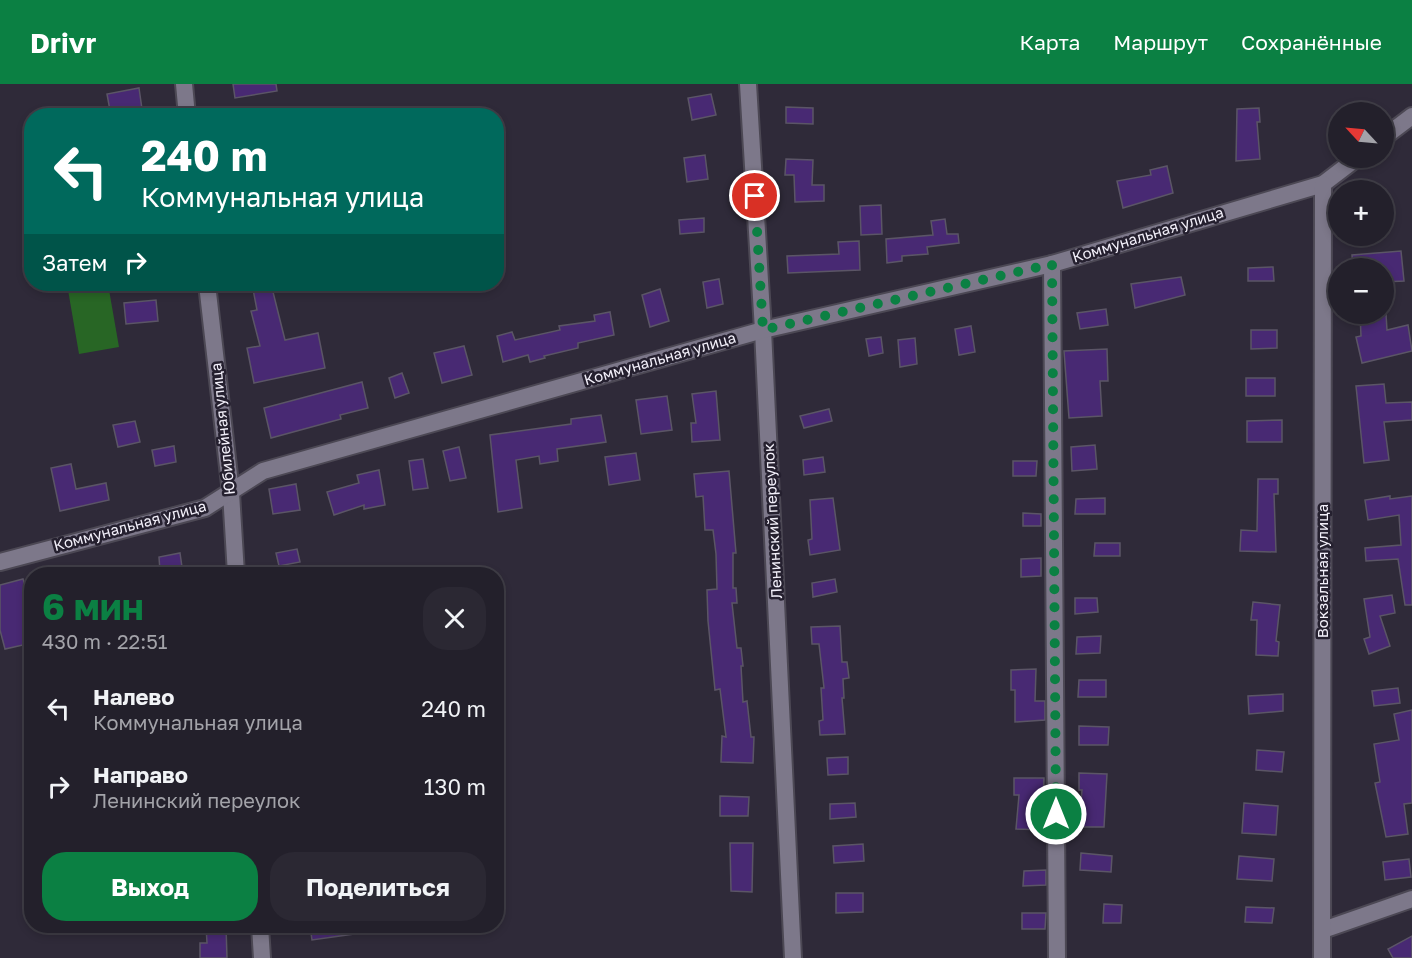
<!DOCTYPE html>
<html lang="ru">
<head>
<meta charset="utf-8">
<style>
  :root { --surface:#23202b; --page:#2b2833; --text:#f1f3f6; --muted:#a3a3a9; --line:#403e47; --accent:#0b8043 }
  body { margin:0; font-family:"Golos Text",sans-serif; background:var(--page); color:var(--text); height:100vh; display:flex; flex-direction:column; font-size:22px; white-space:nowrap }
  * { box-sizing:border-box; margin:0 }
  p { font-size:20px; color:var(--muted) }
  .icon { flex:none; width:33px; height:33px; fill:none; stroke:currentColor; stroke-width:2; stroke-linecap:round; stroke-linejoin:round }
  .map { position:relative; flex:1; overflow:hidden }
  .details { position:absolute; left:24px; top:483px; width:480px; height:366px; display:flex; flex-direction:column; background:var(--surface); border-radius:24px; box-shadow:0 3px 9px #0003,0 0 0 2px var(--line) }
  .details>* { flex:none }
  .top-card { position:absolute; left:24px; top:24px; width:480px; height:183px; border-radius:24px; box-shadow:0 3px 9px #0003,0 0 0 2px var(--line); background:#00695c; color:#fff; overflow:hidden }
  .needle { width:39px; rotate:296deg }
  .buttons { position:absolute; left:1328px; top:18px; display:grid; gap:12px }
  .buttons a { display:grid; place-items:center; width:66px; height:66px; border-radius:50%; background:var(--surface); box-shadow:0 3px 9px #0003,0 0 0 2px var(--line); font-size:30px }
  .pin { position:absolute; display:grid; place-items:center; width:51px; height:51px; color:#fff; margin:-26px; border:3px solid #fff; border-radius:50%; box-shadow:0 2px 6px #0007 }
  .me { position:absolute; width:66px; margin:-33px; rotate:0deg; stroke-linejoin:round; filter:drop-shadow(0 0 4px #0008) }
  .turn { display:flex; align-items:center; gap:21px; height:126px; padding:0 18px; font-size:27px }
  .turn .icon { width:78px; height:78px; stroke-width:2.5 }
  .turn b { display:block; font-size:42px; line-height:51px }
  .then { display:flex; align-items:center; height:57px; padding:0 18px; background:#0003; gap:12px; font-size:22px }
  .round { display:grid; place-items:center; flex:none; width:63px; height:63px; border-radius:24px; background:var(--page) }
  .headline { display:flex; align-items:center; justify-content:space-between; height:102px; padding:0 18px }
  h1 { font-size:36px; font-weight:700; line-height:45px; color:var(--accent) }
  .primary-button { display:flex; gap:12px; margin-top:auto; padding:12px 18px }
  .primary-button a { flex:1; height:69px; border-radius:24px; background:var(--accent); color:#fff; font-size:24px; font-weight:700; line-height:69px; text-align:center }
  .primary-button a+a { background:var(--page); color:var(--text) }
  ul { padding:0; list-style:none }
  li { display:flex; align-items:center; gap:18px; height:78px; padding:0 18px }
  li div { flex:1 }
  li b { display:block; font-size:22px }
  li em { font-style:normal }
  header { display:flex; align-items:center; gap:36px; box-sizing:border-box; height:84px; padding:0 30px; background:var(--accent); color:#fff }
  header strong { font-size:28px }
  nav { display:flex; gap:33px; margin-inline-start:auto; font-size:21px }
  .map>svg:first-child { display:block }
</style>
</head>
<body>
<header>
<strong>Drivr</strong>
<nav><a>Карта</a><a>Маршрут</a><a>Сохранённые</a></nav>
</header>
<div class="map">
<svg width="1412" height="874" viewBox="0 0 1412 874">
  <rect width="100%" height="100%" fill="#2f2a39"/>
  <!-- green -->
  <path fill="#286625" d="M 67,200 L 108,200 L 119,263 L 79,270 Z"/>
  <!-- building -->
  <g fill="#482973" stroke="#5b5566" stroke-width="1.5">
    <path d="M 233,0 L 276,0 L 277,7 L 235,14 Z"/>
    <path d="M 139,4 L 143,32 L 111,32 L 107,10 Z"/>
    <path d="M 711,10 L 716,31 L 692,36 L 688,14 Z"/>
    <path d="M 786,23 L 813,24 L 813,40 L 786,39 Z"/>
    <path d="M 1259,24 L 1260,38 L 1257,38 L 1260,75 L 1236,77 L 1237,25 Z"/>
    <path d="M 705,71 L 708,95 L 687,98 L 684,74 Z"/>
    <path d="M 786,75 L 813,76 L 812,101 L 824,101 L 824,117 L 795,118 L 794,91 L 785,91 Z"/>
    <path d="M 1167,82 L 1173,109 L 1123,124 L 1117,97 L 1151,91 L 1150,86 Z"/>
    <path d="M 881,121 L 882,150 L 861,151 L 860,122 Z"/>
    <path d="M 704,134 L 704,148 L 680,150 L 679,136 Z"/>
    <path d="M 945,135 L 947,150 L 958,150 L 959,159 L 927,163 L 928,170 L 902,172 L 902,177 L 887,179 L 886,155 L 933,151 L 931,137 Z"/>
    <path d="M 859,157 L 860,186 L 788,189 L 787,172 L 839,170 L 838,158 Z"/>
    <path d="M 1401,167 L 1404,197 L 1383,198 L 1383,184 L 1353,184 L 1352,171 Z"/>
    <path d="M 1273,183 L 1274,197 L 1248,197 L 1248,184 Z"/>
    <path d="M 1181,193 L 1185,211 L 1135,224 L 1131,200 Z"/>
    <path d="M 719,195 L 723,220 L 707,224 L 703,198 Z"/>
    <path d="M 252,200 L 271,200 L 285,256 L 318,249 L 325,284 L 254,299 L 247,264 L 260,262 L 251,227 L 257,226 Z"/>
    <path d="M 660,205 L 669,237 L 650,243 L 642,211 Z"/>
    <path d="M 156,216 L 158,237 L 126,240 L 124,219 Z"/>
    <path d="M 1106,225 L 1108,241 L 1080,245 L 1077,229 Z"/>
    <path d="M 610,228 L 614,251 L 578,259 L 578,264 L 544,272 L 545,274 L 530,278 L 528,271 L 503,278 L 497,252 L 512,248 L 515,256 L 560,246 L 559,242 L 595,237 L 594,231 Z"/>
    <path d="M 1360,230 L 1386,230 L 1387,246 L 1408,241 L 1412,267 L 1362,279 L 1356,253 L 1361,252 Z"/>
    <path d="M 971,242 L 975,268 L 959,271 L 955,245 Z"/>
    <path d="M 1251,246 L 1277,246 L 1277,264 L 1251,265 Z"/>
    <path d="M 881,253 L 883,269 L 869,272 L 866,255 Z"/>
    <path d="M 915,254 L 917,280 L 900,283 L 898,256 Z"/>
    <path d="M 464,262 L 472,291 L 442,299 L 434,269 Z"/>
    <path d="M 1107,265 L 1108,297 L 1100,297 L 1102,332 L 1069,334 L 1064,267 Z"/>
    <path d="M 402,289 L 409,309 L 395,314 L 389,294 Z"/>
    <rect x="1246" y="294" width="29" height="18"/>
    <path d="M 362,298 L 368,324 L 340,331 L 341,335 L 271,354 L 264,324 Z"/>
    <path d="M 1384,300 L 1386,319 L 1412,318 L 1412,336 L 1384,338 L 1389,376 L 1364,379 L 1356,302 Z"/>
    <path d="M 716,307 L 720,356 L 692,358 L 691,339 L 696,339 L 692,310 Z"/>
    <path d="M 667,312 L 672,346 L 641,350 L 636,316 Z"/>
    <path d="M 829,325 L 832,337 L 804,344 L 800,332 Z"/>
    <path d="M 601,331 L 606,358 L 557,365 L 558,377 L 540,380 L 539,372 L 516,376 L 522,424 L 498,428 L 490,351 L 571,340 L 571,335 Z"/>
    <path d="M 1282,336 L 1282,358 L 1247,358 L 1247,337 Z"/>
    <path d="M 135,337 L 140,358 L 118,363 L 113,341 Z"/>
    <path d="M 1095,361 L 1097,385 L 1072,387 L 1071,363 Z"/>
    <path d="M 174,362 L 176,378 L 155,382 L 152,366 Z"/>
    <path d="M 459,363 L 466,394 L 450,397 L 443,367 Z"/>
    <path d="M 636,369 L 640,396 L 609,401 L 605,373 Z"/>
    <path d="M 823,373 L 825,388 L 804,391 L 803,376 Z"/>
    <path d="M 423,375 L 428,404 L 413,406 L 409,377 Z"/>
    <path d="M 1013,377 L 1037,377 L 1036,392 L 1013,392 Z"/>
    <path d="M 71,380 L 76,405 L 106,399 L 109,416 L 60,427 L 51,384 Z"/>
    <path d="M 379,386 L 385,421 L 364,425 L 364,421 L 334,431 L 327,408 L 359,399 L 357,391 Z"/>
    <path d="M 729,387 L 736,469 L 733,469 L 733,504 L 736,504 L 737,519 L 732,519 L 737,564 L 741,564 L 743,582 L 741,582 L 743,618 L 747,617 L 751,653 L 754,653 L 753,679 L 721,678 L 722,652 L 726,653 L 720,605 L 715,606 L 708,537 L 707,506 L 717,505 L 716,470 L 713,446 L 705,446 L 703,412 L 696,413 L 694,390 Z"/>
    <path d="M 1258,395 L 1278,395 L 1278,410 L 1274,410 L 1276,468 L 1240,467 L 1241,446 L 1257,447 Z"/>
    <path d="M 296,400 L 300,426 L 273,430 L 269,405 Z"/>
    <path d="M 1390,412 L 1390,415 L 1412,412 L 1412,521 L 1405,521 L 1398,475 L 1366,477 L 1365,464 L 1401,461 L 1399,431 L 1368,436 L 1365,416 Z"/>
    <path d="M 833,414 L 840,466 L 810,471 L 808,456 L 812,455 L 810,416 Z"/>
    <path d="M 1105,414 L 1105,430 L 1075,430 L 1076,415 Z"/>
    <path d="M 1023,429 L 1041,430 L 1041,442 L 1023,442 Z"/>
    <path d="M 1095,459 L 1120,459 L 1120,472 L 1094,472 Z"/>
    <path d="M 297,465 L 300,478 L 279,482 L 276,469 Z"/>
    <path d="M 180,469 L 182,483 L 160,487 L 159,473 Z"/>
    <path d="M 1041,474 L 1041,492 L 1021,493 L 1021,475 Z"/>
    <path d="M 23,495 L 32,528 L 32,559 L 5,565 L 0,546 L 0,501 Z"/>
    <path d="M 835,495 L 837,508 L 813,513 L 812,499 Z"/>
    <path d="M 1392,511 L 1395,529 L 1380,532 L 1390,562 L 1369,570 L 1364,555 L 1370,553 L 1364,515 Z"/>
    <path d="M 1075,514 L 1097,514 L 1098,528 L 1075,530 Z"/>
    <path d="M 1253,518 L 1280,521 L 1276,557 L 1279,558 L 1278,572 L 1256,571 L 1257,536 L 1251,536 Z"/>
    <path d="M 840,542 L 842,578 L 847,578 L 849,594 L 843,595 L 844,614 L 842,614 L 845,650 L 820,651 L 819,637 L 823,636 L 821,604 L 824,604 L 819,560 L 812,560 L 811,543 Z"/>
    <path d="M 1101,552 L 1100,569 L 1076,570 L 1077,553 Z"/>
    <path d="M 1036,585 L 1035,617 L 1045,617 L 1045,636 L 1015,638 L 1015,606 L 1011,606 L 1011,586 Z"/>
    <path d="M 1079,596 L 1106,596 L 1106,613 L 1078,613 Z"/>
    <path d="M 1398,604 L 1400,619 L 1374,622 L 1372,607 Z"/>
    <path d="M 1283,610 L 1283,627 L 1249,630 L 1248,612 Z"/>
    <path d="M 1412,626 L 1412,719 L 1404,720 L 1408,750 L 1386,753 L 1375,699 L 1380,698 L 1374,660 L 1399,656 L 1394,630 Z"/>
    <path d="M 1079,642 L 1109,643 L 1108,661 L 1079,661 Z"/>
    <path d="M 1257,666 L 1284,668 L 1282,688 L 1256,686 Z"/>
    <path d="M 848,673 L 848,690 L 828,691 L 827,674 Z"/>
    <path d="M 1079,689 L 1107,690 L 1104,743 L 1079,743 L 1082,706 L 1079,706 Z"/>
    <path d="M 1014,694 L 1044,694 L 1043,729 L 1045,729 L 1046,746 L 1016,745 L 1019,711 L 1014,711 Z"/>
    <path d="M 720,712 L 749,713 L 748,732 L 720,732 Z"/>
    <path d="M 855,719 L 856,733 L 830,735 L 830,720 Z"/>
    <path d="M 1244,719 L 1278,722 L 1276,751 L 1242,749 Z"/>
    <path d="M 730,759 L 753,759 L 752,808 L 731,807 Z"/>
    <path d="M 863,760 L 864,777 L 834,779 L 833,762 Z"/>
    <path d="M 1081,769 L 1112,772 L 1111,788 L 1080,786 Z"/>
    <path d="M 1239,772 L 1274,775 L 1272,797 L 1237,795 Z"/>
    <path d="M 1409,775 L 1411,793 L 1385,796 L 1383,778 Z"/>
    <path d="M 1046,786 L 1046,801 L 1023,802 L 1024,787 Z"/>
    <path d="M 836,809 L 863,809 L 863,828 L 836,829 Z"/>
    <path d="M 1104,820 L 1122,821 L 1121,839 L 1103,839 Z"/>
    <path d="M 1246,823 L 1274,824 L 1272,839 L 1245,838 Z"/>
    <path d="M 1022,829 L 1046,829 L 1045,845 L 1022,845 Z"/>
    <path d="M 206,842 L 226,842 L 227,874 L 200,874 L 200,859 L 207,859 Z"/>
    <path d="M 310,842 L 360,842 L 361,849 L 312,856 Z"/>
    <path d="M 1412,852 L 1412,874 L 1393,874 L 1388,865 Z"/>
  </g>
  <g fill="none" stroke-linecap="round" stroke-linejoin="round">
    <defs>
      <g id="minor">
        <path d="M 184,0 L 187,32"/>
        <path d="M 748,0 L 763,246 L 793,874"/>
        <path d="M 1383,54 L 1412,32"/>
        <path d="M 1052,180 L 1057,874"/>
        <path d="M 207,200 L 231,409 L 236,490"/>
        <path d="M 0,478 L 205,424 L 263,387 L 763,246 L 1052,180 L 1323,100 L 1357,74"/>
        <path d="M 260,842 L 262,874"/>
        <path d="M 1323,846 L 1412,815"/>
        <path d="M 1322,874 L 1323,100"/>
      </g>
    </defs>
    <!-- minor casing -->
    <use href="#minor" stroke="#4c4854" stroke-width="20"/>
    <!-- minor -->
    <use href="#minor" stroke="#7d788a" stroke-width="16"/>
  </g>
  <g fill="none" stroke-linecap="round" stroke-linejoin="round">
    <!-- route -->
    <path stroke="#0b8043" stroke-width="10" stroke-dasharray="0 18" d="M 755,112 L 763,246 L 1052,180 L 1056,730"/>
  </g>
  <g text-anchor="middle" stroke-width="5" stroke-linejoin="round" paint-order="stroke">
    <!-- street labels -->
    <g font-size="15" fill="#f3f0fa" stroke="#25202f">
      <text transform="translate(1148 151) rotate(-17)" y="5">Коммунальная улица</text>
      <text transform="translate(660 275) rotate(-16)" y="5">Коммунальная улица</text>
      <text transform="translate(223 345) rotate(-96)" y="5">Юбилейная улица</text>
      <text transform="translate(773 437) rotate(-93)" y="5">Ленинский переулок</text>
      <text transform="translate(130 442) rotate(-15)" y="5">Коммунальная улица</text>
      <text transform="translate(1323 487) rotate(-90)" y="5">Вокзальная улица</text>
    </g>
  </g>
</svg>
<div class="buttons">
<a><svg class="needle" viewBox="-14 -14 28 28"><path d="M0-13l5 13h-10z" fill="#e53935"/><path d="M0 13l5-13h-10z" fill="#a3a3a9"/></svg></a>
<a>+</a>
<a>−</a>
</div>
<div class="pin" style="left:755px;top:112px;background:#d93025"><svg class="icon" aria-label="arrive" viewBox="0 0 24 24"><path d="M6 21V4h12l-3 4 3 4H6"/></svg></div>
<svg class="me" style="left:1056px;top:730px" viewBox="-20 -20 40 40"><circle r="17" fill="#0b8043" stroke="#fff" stroke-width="3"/><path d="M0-11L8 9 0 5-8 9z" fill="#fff"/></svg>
<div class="top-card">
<div class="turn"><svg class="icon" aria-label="left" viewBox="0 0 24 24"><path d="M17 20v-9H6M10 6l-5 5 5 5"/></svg><div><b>240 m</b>Коммунальная улица</div></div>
<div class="then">Затем<svg class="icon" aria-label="right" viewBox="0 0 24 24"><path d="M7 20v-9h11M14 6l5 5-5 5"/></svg></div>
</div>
<section class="details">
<div class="headline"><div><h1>6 мин</h1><p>430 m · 22:51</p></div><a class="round"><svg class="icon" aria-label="close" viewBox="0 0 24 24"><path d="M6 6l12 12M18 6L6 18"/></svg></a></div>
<ul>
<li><svg class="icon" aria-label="left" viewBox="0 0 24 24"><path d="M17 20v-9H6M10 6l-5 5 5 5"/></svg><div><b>Налево</b><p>Коммунальная улица</p></div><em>240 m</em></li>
<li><svg class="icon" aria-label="right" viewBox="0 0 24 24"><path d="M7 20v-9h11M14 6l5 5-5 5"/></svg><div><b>Направо</b><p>Ленинский переулок</p></div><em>130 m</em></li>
</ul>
<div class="primary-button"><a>Выход</a><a>Поделиться</a></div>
</section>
</div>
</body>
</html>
